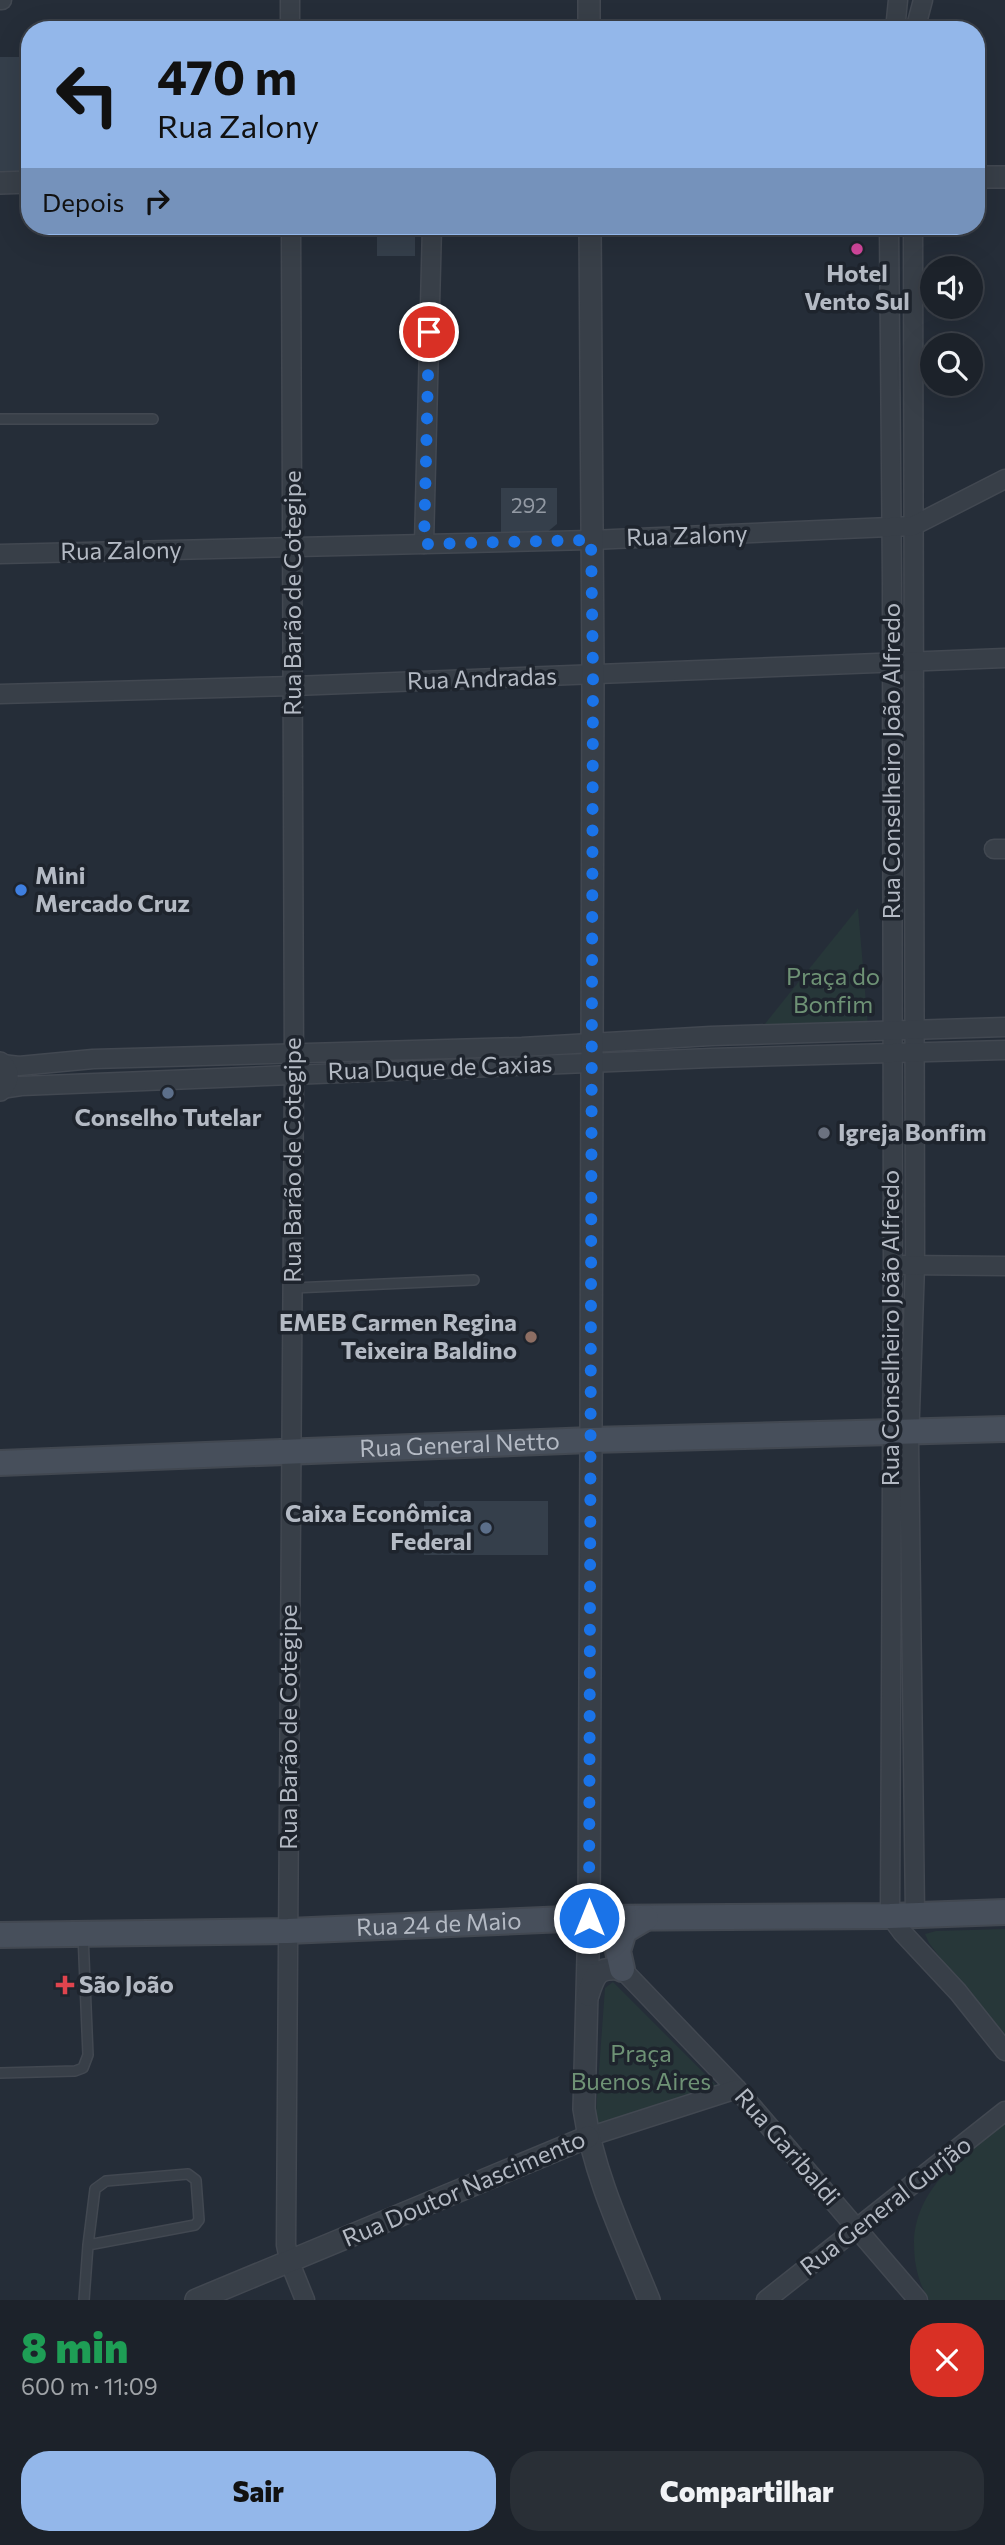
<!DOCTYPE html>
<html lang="pt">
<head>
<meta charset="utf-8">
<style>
  :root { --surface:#1c222a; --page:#292f36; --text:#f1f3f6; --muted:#a0a4a8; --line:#3a3f47; --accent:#93b7ea }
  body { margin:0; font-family:Commissioner,sans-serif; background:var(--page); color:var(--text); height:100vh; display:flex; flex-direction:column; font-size:26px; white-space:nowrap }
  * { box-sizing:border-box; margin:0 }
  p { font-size:23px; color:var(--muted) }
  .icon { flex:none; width:38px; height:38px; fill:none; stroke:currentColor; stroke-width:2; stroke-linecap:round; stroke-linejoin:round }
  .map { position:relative; height:2300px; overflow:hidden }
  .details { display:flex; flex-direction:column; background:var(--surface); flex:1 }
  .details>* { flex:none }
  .banner { position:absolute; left:21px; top:21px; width:964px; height:214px; border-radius:28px; box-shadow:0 7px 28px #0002,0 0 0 2px var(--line); background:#93b7ea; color:#111; overflow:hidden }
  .tools { position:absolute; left:920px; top:256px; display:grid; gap:14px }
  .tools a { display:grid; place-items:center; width:63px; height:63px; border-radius:50%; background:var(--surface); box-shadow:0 7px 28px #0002,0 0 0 2px var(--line); font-size:35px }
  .pin { position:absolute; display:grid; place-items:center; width:60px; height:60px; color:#fff; margin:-30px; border:4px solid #fff; border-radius:50%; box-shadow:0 2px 7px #0007 }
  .me { position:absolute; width:77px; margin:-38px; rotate:0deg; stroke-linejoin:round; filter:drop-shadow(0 0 5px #0008) }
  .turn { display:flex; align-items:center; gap:24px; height:147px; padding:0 21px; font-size:32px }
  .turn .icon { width:91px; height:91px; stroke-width:2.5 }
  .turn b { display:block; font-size:49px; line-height:60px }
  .then { display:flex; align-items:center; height:66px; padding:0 21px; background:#0003; gap:14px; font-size:26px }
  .round { display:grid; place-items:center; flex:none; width:74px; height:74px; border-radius:28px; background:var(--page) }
  .overview { display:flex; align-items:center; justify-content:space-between; height:119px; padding:0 21px }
  h1 { font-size:42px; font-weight:800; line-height:52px; color:#1e9e55 }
  .action { display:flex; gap:14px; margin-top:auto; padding:14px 21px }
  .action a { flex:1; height:80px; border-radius:28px; background:var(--accent); color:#111; font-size:28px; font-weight:800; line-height:80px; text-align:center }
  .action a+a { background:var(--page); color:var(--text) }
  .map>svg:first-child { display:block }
</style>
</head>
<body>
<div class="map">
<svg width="1005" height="2300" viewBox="0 0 1005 2300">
  <rect width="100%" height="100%" fill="#252d38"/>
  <!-- green -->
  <g fill="#273739">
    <path d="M 858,908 L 868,1026 L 764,1025 Z"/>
    <path d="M 1005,1929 L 1005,2043 L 929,1943 L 925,1934 L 936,1931 Z"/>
    <path d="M 613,1982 L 720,2089 L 595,2125 L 605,1988 Z"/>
    <path d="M 1005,2121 L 1005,2300 L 929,2300 C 918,2282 914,2264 914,2243 C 915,2186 966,2154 1005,2121 Z"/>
  </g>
  <!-- building -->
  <g fill="#353f4b">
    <rect x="0" y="57" width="30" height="116"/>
    <rect x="377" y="226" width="38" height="30"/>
    <path d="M 501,488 L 557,488 L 557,524 L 546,533 L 501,533 Z"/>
    <rect x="424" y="1501" width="124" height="54"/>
  </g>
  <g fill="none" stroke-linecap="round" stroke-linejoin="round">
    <defs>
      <g id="service">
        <path d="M 0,419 L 153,419"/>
        <path d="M 293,1288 L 474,1280"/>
        <path d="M 0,2073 L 75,2071 L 83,2068 L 88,2055 L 83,1934"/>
        <path d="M 84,2300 L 88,2245 L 95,2189 L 106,2181 L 188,2174 L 196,2180 L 199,2220 L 195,2225 L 88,2245"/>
      </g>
      <g id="minor">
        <path d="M 0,0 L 2,0"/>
        <path d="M 290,0 L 290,30"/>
        <path d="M 895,30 L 898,0"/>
        <path d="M 915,30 L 923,0"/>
        <path d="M 291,226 L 294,1074 L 286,2245 L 290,2263 L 305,2300"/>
        <path d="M 889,226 L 892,582 L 893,1265 L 890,1916 L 902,1932 L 958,1992 L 1005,2051"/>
        <path d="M 913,226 L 915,1265 L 909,1442 L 915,1914"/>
        <path d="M 424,544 L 432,226"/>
        <path d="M 0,554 L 591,540 L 913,526 L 1005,479"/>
        <path d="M 0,694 L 294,686 L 1005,658"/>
        <path d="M 994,849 L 1005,849"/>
        <path d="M 2,1064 L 19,1066 L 93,1059 L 522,1047 L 711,1036 L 1005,1027"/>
        <path d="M 1,1089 L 21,1086 L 711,1058 L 1005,1050"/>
        <path d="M 904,1265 L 1005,1266"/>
        <path d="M 622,1969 L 737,2089 L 918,2300"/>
        <path d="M 588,2137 L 737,2089"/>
        <path d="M 766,2300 L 1005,2111"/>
      </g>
      <g id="tertiary">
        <path d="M 589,0 L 589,30"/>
        <path d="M 976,177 L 1005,177"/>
        <path d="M 0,183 L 30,182"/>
        <path d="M 590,226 L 593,674 L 591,1440 L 589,1918 L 584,2109 C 594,2176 624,2238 649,2300"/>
        <path d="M 0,1063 C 10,1071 9,1081 0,1090"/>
        <path d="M 588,1995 C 595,1973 598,1967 622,1969"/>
        <path d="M 196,2300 L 588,2137"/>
      </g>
      <g id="secondary">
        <path id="s1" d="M 0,1463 L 591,1440 L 1005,1429"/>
        <path id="s2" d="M 0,1935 L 288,1931 L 589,1918 L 890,1916 L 1005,1912"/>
        <path d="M 622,1969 L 618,1951 L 624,1931 L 646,1918"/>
      </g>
    </defs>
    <!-- service casing -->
    <use href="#service" stroke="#424851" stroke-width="12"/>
    <!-- minor casing -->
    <use href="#minor" stroke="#424851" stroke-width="21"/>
    <!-- tertiary casing -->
    <use href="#tertiary" stroke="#424851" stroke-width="24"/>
    <!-- secondary casing -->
    <use href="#secondary" stroke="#424851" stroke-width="28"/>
    <!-- service -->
    <use href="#service" stroke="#383f48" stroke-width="9"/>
    <!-- minor -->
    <use href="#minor" stroke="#383f48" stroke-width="18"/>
    <!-- tertiary -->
    <use href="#tertiary" stroke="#383f48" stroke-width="21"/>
    <!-- secondary -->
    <use href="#secondary" stroke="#474f5b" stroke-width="24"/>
  </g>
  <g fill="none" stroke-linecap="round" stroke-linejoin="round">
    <!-- route -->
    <path stroke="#1a73e8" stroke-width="12" stroke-dasharray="0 21.6" d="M 429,332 L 424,544 L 591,540 L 593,674 L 589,1918"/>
  </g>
  <!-- markers -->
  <circle fill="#d1479c" stroke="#1e242d" stroke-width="2.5" cx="857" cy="249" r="7"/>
  <circle fill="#3f7fe0" stroke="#1e242d" stroke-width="2.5" cx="21" cy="890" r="7"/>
  <g fill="#5c6f8a" stroke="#1e242d" stroke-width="2.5">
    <circle cx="168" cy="1093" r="7"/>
    <circle cx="486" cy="1528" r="7"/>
  </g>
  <circle fill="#6b7280" stroke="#1e242d" stroke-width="2.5" cx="824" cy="1133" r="7"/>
  <circle fill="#8d6e63" stroke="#1e242d" stroke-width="2.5" cx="531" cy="1337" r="7"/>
  <path fill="#e0444e" stroke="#1e242d" stroke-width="2.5" d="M61.5 1974.5h7v7h7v7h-7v7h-7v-7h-7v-7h7z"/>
  <g text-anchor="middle" stroke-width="7" stroke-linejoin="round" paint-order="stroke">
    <!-- number labels -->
    <g font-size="21" fill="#939aa4">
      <text x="529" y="513">292</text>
    </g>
    <!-- poi labels -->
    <g font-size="24" font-weight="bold" fill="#b4bac4" stroke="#1e242d" text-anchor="start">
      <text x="857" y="282" text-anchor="middle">Hotel<tspan x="857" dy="28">Vento Sul</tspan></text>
      <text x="35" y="884">Mini<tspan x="35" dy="28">Mercado Cruz</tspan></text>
      <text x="168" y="1126" text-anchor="middle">Conselho Tutelar</text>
      <text x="838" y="1141">Igreja Bonfim</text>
      <text x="517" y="1331" text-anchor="end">EMEB Carmen Regina<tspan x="517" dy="28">Teixeira Baldino</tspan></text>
      <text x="472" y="1522" text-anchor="end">Caixa Econômica<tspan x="472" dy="28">Federal</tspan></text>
      <text x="79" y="1993">São João</text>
    </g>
    <!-- street labels -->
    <g font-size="24" fill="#b4bac4" stroke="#1e242d">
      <text transform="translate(687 536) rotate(-2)" y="8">Rua Zalony</text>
      <text transform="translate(121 551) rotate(-1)" y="8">Rua Zalony</text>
      <text transform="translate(293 593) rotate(-90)" y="8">Rua Barão de Cotegipe</text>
      <text transform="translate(482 679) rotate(-2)" y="8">Rua Andradas</text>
      <text transform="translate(892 761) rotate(-90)" y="8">Rua Conselheiro João Alfredo</text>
      <text transform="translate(440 1068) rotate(-2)" y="8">Rua Duque de Caxias</text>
      <text transform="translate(293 1160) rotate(-90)" y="8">Rua Barão de Cotegipe</text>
      <text transform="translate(891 1328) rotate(-90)" y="8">Rua Conselheiro João Alfredo</text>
      <text dy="8" stroke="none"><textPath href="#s1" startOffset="460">Rua General Netto</textPath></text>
      <text transform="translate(289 1727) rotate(-90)" y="8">Rua Barão de Cotegipe</text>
      <text dy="8" stroke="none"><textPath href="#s2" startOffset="439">Rua 24 de Maio</textPath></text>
      <text transform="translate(787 2147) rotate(49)" y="8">Rua Garibaldi</text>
      <text transform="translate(464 2189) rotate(-23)" y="8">Rua Doutor Nascimento</text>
      <text transform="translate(886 2206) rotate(-38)" y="8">Rua General Gurjão</text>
    </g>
    <!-- park labels -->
    <g font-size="24" fill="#6e9275" stroke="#1e242d">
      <text x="833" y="985">Praça do<tspan x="833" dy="28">Bonfim</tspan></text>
      <text x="641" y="2062">Praça<tspan x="641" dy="28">Buenos Aires</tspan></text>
    </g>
  </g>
</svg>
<div class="tools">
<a><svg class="icon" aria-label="sound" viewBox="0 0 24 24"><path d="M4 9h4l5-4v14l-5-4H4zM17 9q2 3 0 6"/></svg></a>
<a><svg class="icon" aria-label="search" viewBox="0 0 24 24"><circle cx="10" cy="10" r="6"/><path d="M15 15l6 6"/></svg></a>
</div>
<div class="pin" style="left:429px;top:332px;background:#d93025"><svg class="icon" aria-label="arrive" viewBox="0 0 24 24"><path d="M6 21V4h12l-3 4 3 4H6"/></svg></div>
<svg class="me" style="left:589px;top:1918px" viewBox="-20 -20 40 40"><circle r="17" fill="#1a73e8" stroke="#fff" stroke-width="3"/><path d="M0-11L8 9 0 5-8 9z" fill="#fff"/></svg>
<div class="banner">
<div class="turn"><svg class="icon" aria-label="left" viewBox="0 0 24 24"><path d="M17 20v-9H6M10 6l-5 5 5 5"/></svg><div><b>470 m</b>Rua Zalony</div></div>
<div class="then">Depois<svg class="icon" aria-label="right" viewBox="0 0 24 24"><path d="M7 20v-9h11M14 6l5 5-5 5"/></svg></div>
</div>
</div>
<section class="details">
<div class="overview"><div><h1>8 min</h1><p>600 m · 11:09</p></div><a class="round" style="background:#d93025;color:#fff"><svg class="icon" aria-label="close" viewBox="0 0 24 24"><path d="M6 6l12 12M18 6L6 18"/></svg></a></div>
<div class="action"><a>Sair</a><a>Compartilhar</a></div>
</section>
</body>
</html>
